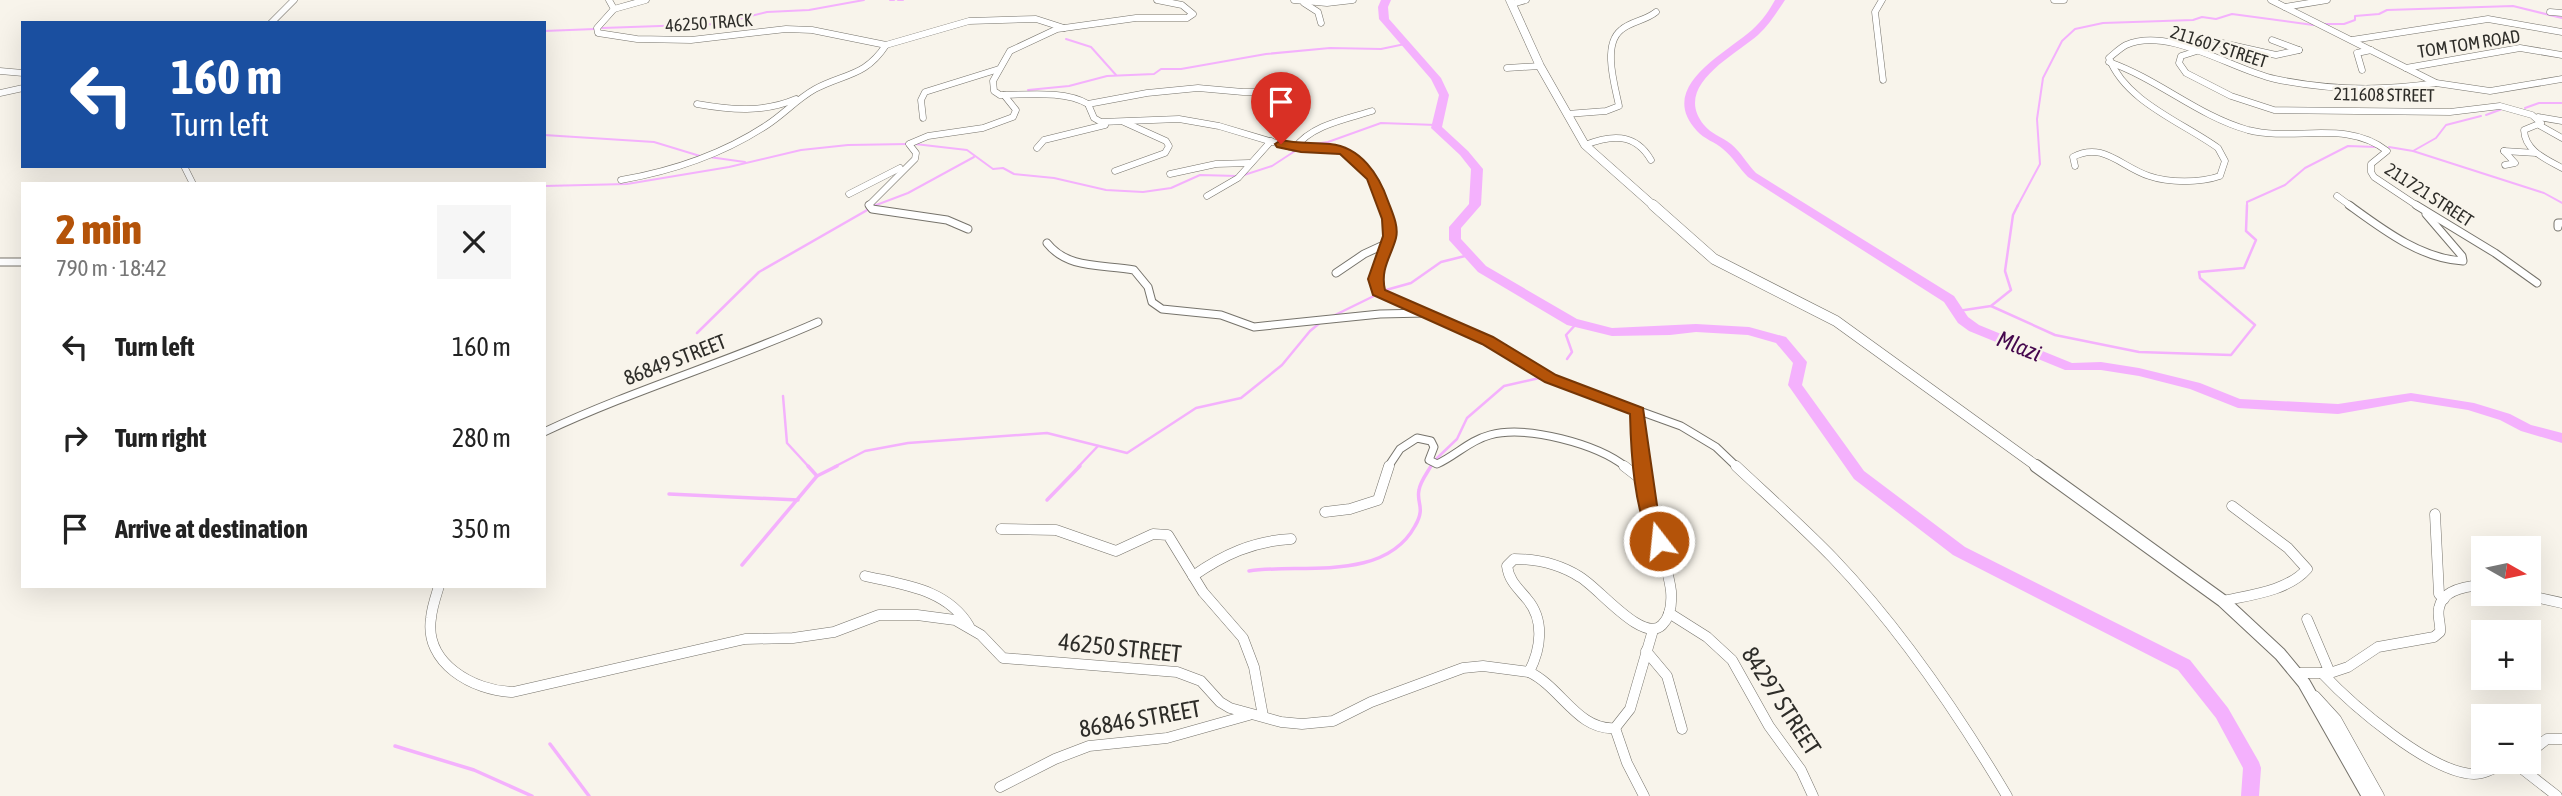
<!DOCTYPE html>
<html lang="en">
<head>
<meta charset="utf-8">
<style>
  :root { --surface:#fff; --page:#f6f6f6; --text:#222; --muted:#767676; --accent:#b45309 }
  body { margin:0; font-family:"Asap Condensed",sans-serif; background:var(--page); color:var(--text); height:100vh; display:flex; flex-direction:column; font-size:26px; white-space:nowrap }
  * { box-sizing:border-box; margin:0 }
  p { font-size:23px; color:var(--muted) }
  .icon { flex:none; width:38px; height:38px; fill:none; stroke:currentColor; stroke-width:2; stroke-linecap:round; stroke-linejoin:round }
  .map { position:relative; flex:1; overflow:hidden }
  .panel { position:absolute; left:21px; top:182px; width:525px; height:406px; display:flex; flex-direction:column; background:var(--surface); border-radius:0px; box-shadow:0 7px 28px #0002 }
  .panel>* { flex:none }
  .guide { position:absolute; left:21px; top:21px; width:525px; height:147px; border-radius:0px; box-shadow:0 7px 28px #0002; background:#1a4fa0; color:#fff; overflow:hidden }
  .needle { width:46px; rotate:99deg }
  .tools { position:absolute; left:2471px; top:536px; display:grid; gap:14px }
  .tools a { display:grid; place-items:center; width:70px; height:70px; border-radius:0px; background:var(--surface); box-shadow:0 7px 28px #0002; font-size:35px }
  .pin { position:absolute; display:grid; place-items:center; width:60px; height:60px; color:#fff; margin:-72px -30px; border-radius:50% 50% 50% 0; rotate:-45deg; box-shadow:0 0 7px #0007 }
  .pin .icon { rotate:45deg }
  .me { position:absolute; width:77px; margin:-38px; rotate:344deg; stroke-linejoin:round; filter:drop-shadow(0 0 5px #0008) }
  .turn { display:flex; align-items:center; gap:24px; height:147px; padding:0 35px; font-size:32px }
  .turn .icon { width:91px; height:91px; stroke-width:2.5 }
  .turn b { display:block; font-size:49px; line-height:60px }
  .round { display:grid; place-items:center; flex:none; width:74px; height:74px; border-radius:0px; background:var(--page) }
  .overview { display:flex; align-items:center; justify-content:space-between; height:119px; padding:0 35px }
  h1 { font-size:42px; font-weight:800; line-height:52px; color:var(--accent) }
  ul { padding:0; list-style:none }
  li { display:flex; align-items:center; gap:21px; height:91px; padding:0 35px }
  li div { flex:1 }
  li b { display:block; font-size:26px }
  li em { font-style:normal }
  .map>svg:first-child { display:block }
</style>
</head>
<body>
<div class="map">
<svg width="2562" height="796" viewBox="0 0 2562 796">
  <rect width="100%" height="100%" fill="#f8f4eb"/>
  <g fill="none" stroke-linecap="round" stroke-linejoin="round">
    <!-- stream-far2 -->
    <g stroke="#f4b1fd" stroke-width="2">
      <path d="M 890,0 L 894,0"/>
      <path d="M 898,0 L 903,0"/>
      <path d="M 2325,24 L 2344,24 L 2355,20 L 2355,16 L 2379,14 L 2387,10 L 2513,6 L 2562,18"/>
      <path d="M 602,28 L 718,24 L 767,12 L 809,10 L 864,0"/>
      <path d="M 544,31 L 595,29"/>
      <path d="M 1066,39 L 1091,47 L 1116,75"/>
      <path d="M 1028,90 L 1069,86 L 1107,76 L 1154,74 L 1161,69 L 1181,69 L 1266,54 L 1330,48 L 1381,49 L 1405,44"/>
      <path d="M 2525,108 L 2539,103 L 2562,103"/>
      <path d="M 2486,115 L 2502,109"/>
      <path d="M 544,135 L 654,142 L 700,156"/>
      <path d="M 915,144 L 967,150 L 993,169 L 1003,168 L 1014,174 L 1054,178 L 1106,190 L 1143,192 L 1171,188 L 1200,175 L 1237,176"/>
      <path d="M 1307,145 L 1328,142 L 1381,123 L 1436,125"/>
      <path d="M 2389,147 L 2413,151 L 2544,193 L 2562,203"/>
      <path d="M 2413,151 L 2436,138 L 2446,125 L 2481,116"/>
      <path d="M 709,157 L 745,162"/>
      <path d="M 1241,176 L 1272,166 L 1295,151"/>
      <path d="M 544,186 L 627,184 L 729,167 L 801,150 L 848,145 L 908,144"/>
      <path d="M 871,207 L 908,193 L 974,157"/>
      <path d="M 2017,207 L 2040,164 L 2037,119 L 2043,78 L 2062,41 L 2075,29 L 2103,23 L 2193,20 L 2202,17 L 2216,19 L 2232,14 L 2313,25"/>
      <path d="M 2247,207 L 2247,202 L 2285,185 L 2305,168 L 2348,146 L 2376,147"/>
    </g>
    <!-- stream-far1 -->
    <g stroke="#f4b1fd" stroke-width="2.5">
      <path d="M 1386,290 L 1411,283 L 1441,262 L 1469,255"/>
      <path d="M 1991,306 L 2055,335 L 2139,352 L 2231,355 L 2255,325 L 2200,278 L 2199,272 L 2244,268 L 2256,240 L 2246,231 L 2247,205"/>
      <path d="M 1958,311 L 1991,306 L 2011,290 L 2005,271 L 2013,215 L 2018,205"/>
      <path d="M 1333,316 L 1378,294"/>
      <path d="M 697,333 L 759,272 L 876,205"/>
      <path d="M 1567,359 L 1572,352 L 1566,335 L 1577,323"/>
      <path d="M 783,396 L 787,443 L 809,467"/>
      <path d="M 1434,461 L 1457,439 L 1467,418 L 1504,386 L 1544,377"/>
      <path d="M 834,467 L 865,451 L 908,443 L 1047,433 L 1127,453 L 1196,408 L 1241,398 L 1282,365 L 1310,331 L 1321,322"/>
      <path d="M 1078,467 L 1098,446"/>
    </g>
    <!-- stream -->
    <g stroke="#f4b1fd" stroke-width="3.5">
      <path d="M 808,466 L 817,476"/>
      <path d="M 669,494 L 798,500"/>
      <path d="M 1047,500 L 1080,466"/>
      <path d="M 742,565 L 817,476 L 837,466"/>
      <path d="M 1249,571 C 1299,563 1384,583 1415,526 C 1426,507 1416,503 1419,490 C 1420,482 1427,473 1431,466"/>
      <path d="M 550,744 L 589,796"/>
      <path d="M 395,746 L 474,770 L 532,796"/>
    </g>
    <!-- river -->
    <g fill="#f4b1fd" fill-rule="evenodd">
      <path d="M 1381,0 L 1391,0 L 1388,7 L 1389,19 L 1441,78 L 1449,95 L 1442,127 L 1468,151 L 1483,169 L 1481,205 L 1461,228 L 1461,239 L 1486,266 L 1577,319 L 1612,328 L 1696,324 L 1749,327 L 1786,337 L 1807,362 L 1802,385 L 1864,471 L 1965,547 L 2190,660 L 2228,708 L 2259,762 L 2261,768 L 2259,796 L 2241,796 L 2243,768 L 2216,718 L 2178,670 L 1953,555 L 1854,479 L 1788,385 L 1793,363 L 1776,343 L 1748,335 L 1696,332 L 1670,335 L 1612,336 L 1567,325 L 1478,272 L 1449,240 L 1449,227 L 1469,204 L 1471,169 L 1460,155 L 1431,128 L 1439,95 L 1431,79 L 1379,19 L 1378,7 Z"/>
      <path d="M 1775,0 L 1785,0 C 1777,12 1769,25 1758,35 C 1734,56 1672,86 1704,125 C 1711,134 1722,137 1731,144 C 1741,152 1747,164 1756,173 L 1954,296 L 1968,317 L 1979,325 L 2072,363 L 2101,362 L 2139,368 L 2200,383 L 2240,399 L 2338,404 L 2411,393 L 2474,403 L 2510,414 L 2531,425 L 2562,433 L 2562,443 L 2521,431 L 2500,420 L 2468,410 L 2411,401 L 2338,414 L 2238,408 L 2190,389 L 2139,376 L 2101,370 L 2065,370 L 1969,331 L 1958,323 L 1944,302 L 1748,177 C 1739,168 1733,157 1723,149 C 1715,142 1704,139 1697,131 C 1656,87 1725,54 1752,30 C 1762,21 1769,11 1775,0 Z"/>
    </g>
    <defs>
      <g id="street-far2">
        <path d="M 609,0 L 614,9 L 597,28 L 598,33 L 637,39 L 691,40 L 786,29 L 812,30 L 886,45 L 969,21 L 1036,19 L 1064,28"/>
        <path d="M 1157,0 L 1182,5 L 1193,14 L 1187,18 L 1136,18 L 1057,29 L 1010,51 L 993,81 L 994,91 L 1000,95 C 1027,95 1064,90 1088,104 L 1094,118 L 1101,122 L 1179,119 L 1219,126 L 1293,148 L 1329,147 L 1344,151 L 1373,177 L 1384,207"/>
        <path d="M 1294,0 L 1327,3 L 1353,0"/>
        <path d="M 1882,0 L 1875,12 L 1883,80"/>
        <path d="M 2054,0 L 2064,0"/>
        <path d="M 2271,0 L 2436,83 L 2490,91 L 2562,79"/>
        <path d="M 1304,3 L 1318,12 L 1321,23"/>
        <path d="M 1512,4 L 1526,0"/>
        <path d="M 2285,7 L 2327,0"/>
        <path d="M 614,9 L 646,0"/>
        <path d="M 2550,12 L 2562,13"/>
        <path d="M 271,23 L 294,0"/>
        <path d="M 2272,40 L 2299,50"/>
        <path d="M 2352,40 L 2488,19 L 2562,32"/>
        <path d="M 2299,50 L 2276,55 L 2222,43 L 2181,56 L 2179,63 L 2186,73 L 2231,96 L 2274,110 L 2450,112 L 2500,106 L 2532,115 L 2541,123 L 2524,130 C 2525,151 2546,159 2562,168"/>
        <path d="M 2109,62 C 2158,79 2198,116 2248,130 C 2295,142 2346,119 2387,151 L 2371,164 L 2371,172 L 2374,177 L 2419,207"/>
        <path d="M 1507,68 L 1540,66"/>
        <path d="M 2406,68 L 2520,48 L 2562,55"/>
        <path d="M 2362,70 L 2357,53 L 2371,50"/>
        <path d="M 0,71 L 23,73"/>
        <path d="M 0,93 L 23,88"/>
        <path d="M 697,104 C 731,110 763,113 796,99"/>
        <path d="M 1088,104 L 1147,93 L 1198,88 L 1243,92 L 1299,92"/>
        <path d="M 1567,114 L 1606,111 L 1619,106 C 1615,86 1602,45 1621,30 C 1631,21 1645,21 1656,12"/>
        <path d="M 2538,117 L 2562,121"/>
        <path d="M 923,118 L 921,100 L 925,92 L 999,69"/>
        <path d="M 2539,125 L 2562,138"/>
        <path d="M 1585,145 C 1610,135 1635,132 1651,160"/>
        <path d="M 1037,148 L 1044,140 L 1105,125"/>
        <path d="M 1295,148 C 1311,125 1347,119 1372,111"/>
        <path d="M 2504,151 L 2536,153"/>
        <path d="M 2504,151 L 2515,163 L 2505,165"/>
        <path d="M 184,166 L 193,184"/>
        <path d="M 2075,166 L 2073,157 C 2103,141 2121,167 2149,176 C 2169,183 2200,183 2220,176 L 2225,161 L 2218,148 C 2182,122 2126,102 2109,58 C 2114,54 2120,48 2126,45 C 2170,26 2232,70 2275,79 C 2327,90 2384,91 2436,83"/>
        <path d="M 1115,171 L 1165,153 L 1169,146 L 1166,141 L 1124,122"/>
        <path d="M 1170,174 L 1216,164 L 1249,163"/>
        <path d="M 621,180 C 673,171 723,154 767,125 C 784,114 797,99 815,89 C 845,73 865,77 886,45"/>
        <path d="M 849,194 L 900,168"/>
        <path d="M 1207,196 L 1238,178 L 1271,141"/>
        <path d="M 2337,196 L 2352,207"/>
        <path d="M 870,207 L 869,205 L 915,159 L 916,153 L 909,144 L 928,136 L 983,128 L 1013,117 L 1016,110 L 1004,95"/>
      </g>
      <g id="street-far1">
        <path d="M 869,205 L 872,209 L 947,220 L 968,229"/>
        <path d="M 1383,205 C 1387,216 1393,233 1389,244 C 1382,264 1373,269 1378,292 L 1487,341 L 1551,379 L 1681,426 L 1716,447 L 1737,467"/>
        <path d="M 2349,205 C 2382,229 2421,259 2463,261 L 2462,256 L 2426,214"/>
        <path d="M 2416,205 L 2495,253 L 2537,283"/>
        <path d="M 2558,227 L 2558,223 L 2562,223"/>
        <path d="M 1047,243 C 1068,270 1104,264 1134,270 L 1148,287 L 1152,302 L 1162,309 L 1221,315 L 1254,327 L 1380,314 L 1426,313"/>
        <path d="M 0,262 L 23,262"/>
        <path d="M 1336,273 L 1364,254 L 1390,242"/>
        <path d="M 1638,411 L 1642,467"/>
        <path d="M 544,432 C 633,390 728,362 818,322"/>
        <path d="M 1388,467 L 1400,449 L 1417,438 L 1431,441 L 1434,447 L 1429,460 L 1437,464 C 1455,456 1470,440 1490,435 C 1527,425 1597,444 1626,467"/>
      </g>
      <g id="street">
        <path d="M 1624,466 L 1646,483"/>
        <path d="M 1736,466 C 1768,496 1802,526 1833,558 C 1901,629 1957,712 2007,796"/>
        <path d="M 1325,512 L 1350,509 L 1378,500 L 1389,466"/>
        <path d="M 2435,514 L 2439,594 L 2444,599"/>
        <path d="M 1001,529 L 1056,530 L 1116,551 L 1153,534 L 1168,535 L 1203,592 L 1243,638 L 1254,667 L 1263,716"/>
        <path d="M 865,576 C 904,585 947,589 969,626"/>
        <path d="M 1193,576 C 1223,555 1253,541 1291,539"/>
        <path d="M 439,586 C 436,596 432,607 431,618 C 424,663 473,691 513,692 L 745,639 L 793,638 L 834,632 L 879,615 L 917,615 L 955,620 L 981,635 L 1003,658 L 1177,672 L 1201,681 L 1220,702 L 1230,708 L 1281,722 L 1302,724 L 1333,721 L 1371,702 L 1463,668 L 1483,666 L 1529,672 C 1541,649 1545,620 1527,599 C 1518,588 1509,581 1507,566 L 1514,559 C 1537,559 1561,565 1580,577 C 1598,587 1643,644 1662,625 C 1671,616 1672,603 1671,591 C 1668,567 1659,546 1653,523 C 1647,505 1645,485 1642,466"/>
        <path d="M 2517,593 L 2562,603"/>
        <path d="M 2223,601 C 2250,595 2288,591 2307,569 L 2288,548 L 2232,506"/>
        <path d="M 1669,613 L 1707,637 L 1732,660 L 1769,726 L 1801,770 L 1813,796"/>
        <path d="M 2307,619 L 2330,673"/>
        <path d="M 1646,651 L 1667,676 L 1682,729"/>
        <path d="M 1529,672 C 1561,687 1578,731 1615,728 L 1630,709 L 1653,630"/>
        <path d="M 2296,673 L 2330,673 L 2348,667 L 2378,647 L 2434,637 L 2440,632 C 2441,624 2437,616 2439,608 C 2442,590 2467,586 2483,585"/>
        <path d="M 2322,673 C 2351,704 2430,773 2474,774 C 2486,774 2498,766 2509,761"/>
        <path d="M 2315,696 L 2336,719 L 2379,796"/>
        <path d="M 1615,728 L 1627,763 L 1644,796"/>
        <path d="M 2529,753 L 2547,739 L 2562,739"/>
        <path d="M 2512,761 L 2557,796"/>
        <path d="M 1000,787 L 1055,759 L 1089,746 L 1167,738 L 1249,715"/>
      </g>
      <path id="secondary-far2" d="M 1510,0 L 1540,66 L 1585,145 L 1655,207"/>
      <path id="secondary-far1" d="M 1653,205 L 1714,259 L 1836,321 L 2038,467"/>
      <path id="secondary" d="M 2036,466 L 2223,601 L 2280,654 L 2304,683 L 2368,796"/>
    </defs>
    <!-- street-far2 casing -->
    <use href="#street-far2" stroke="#76736b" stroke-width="7"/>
    <!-- street-far1 casing -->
    <use href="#street-far1" stroke="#76736b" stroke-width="9"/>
    <!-- street casing -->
    <use href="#street" stroke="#76736b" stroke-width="11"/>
    <!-- secondary-far2 casing -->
    <use href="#secondary-far2" stroke="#76736b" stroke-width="9"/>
    <!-- secondary-far1 casing -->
    <use href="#secondary-far1" stroke="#76736b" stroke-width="11"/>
    <!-- secondary casing -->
    <use href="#secondary" stroke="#76736b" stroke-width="14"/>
    <!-- street-far2 -->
    <use href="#street-far2" stroke="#fff" stroke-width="6"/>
    <!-- street-far1 -->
    <use href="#street-far1" stroke="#fff" stroke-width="7"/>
    <!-- street -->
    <use href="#street" stroke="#fff" stroke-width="10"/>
    <!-- secondary-far2 -->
    <use href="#secondary-far2" stroke="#fff" stroke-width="8"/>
    <!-- secondary-far1 -->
    <use href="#secondary-far1" stroke="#fff" stroke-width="10"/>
    <!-- secondary -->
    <use href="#secondary" stroke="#fff" stroke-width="12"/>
  </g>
  <!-- route -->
  <path fill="#b45309" stroke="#753606" stroke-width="2" d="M 1281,140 C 1298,144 1313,142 1330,144 C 1361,147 1379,175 1388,201 C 1392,212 1399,226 1396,238 C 1391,257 1380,269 1385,290 L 1493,337 L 1556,375 L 1643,408 L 1658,512 L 1668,541 L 1665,546 L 1653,546 C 1634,511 1631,454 1630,414 L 1545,382 L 1482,344 L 1373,295 L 1368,279 L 1383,236 L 1382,219 L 1367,179 L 1340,154 L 1301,152 L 1277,147 L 1275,144 Z"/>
  <g text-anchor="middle" stroke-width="5" stroke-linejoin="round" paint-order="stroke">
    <!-- far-street labels -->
    <g font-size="18" fill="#2e2d29" stroke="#f8f4eb">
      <text transform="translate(709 23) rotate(-4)" y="6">46250 TRACK</text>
      <text transform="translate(2469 44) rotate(-9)" y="6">TOM TOM ROAD</text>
      <text transform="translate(2219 47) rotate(18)" y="6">211607 STREET</text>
      <text transform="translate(2384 95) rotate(1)" y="6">211608 STREET</text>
      <text transform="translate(2429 195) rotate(33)" y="6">211721 STREET</text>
    </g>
    <!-- street labels -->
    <g font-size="21" fill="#2e2d29" stroke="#f8f4eb">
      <text transform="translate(675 360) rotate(-21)" y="7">86849 STREET</text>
    </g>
    <!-- water labels -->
    <g font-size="23" font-style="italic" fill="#45074d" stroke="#f8f4eb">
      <text transform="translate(2019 346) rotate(22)" y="8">Mlazi</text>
    </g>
    <!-- near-street labels -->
    <g font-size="24" fill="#2e2d29" stroke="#f8f4eb">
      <text transform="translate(1120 648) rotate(6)" y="8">46250 STREET</text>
      <text transform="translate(1781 701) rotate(57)" y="8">84297 STREET</text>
      <text transform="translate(1140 719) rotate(-10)" y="8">86846 STREET</text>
    </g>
  </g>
</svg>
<div class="tools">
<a><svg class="needle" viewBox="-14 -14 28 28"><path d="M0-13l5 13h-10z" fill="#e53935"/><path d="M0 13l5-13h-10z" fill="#767676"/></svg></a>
<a>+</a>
<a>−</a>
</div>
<div class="pin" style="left:1281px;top:144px;background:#d93025"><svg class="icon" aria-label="arrive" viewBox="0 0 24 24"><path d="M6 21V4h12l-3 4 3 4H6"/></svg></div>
<svg class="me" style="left:1659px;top:541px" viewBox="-20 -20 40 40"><circle r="17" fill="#b45309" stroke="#fff" stroke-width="3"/><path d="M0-11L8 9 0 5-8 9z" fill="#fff"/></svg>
<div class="guide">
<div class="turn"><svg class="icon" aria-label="left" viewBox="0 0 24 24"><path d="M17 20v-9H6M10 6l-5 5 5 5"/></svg><div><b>160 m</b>Turn left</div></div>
</div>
<section class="panel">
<div class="overview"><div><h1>2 min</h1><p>790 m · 18:42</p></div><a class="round"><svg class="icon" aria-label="close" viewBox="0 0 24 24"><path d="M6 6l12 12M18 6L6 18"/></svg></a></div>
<ul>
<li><svg class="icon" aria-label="left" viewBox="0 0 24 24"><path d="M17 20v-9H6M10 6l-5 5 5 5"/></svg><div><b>Turn left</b></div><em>160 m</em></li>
<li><svg class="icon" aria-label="right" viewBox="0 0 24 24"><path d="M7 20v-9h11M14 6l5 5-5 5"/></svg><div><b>Turn right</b></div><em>280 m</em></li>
<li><svg class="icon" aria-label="arrive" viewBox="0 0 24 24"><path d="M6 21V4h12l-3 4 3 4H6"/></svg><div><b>Arrive at destination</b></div><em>350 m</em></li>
</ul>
</section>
</div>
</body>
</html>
